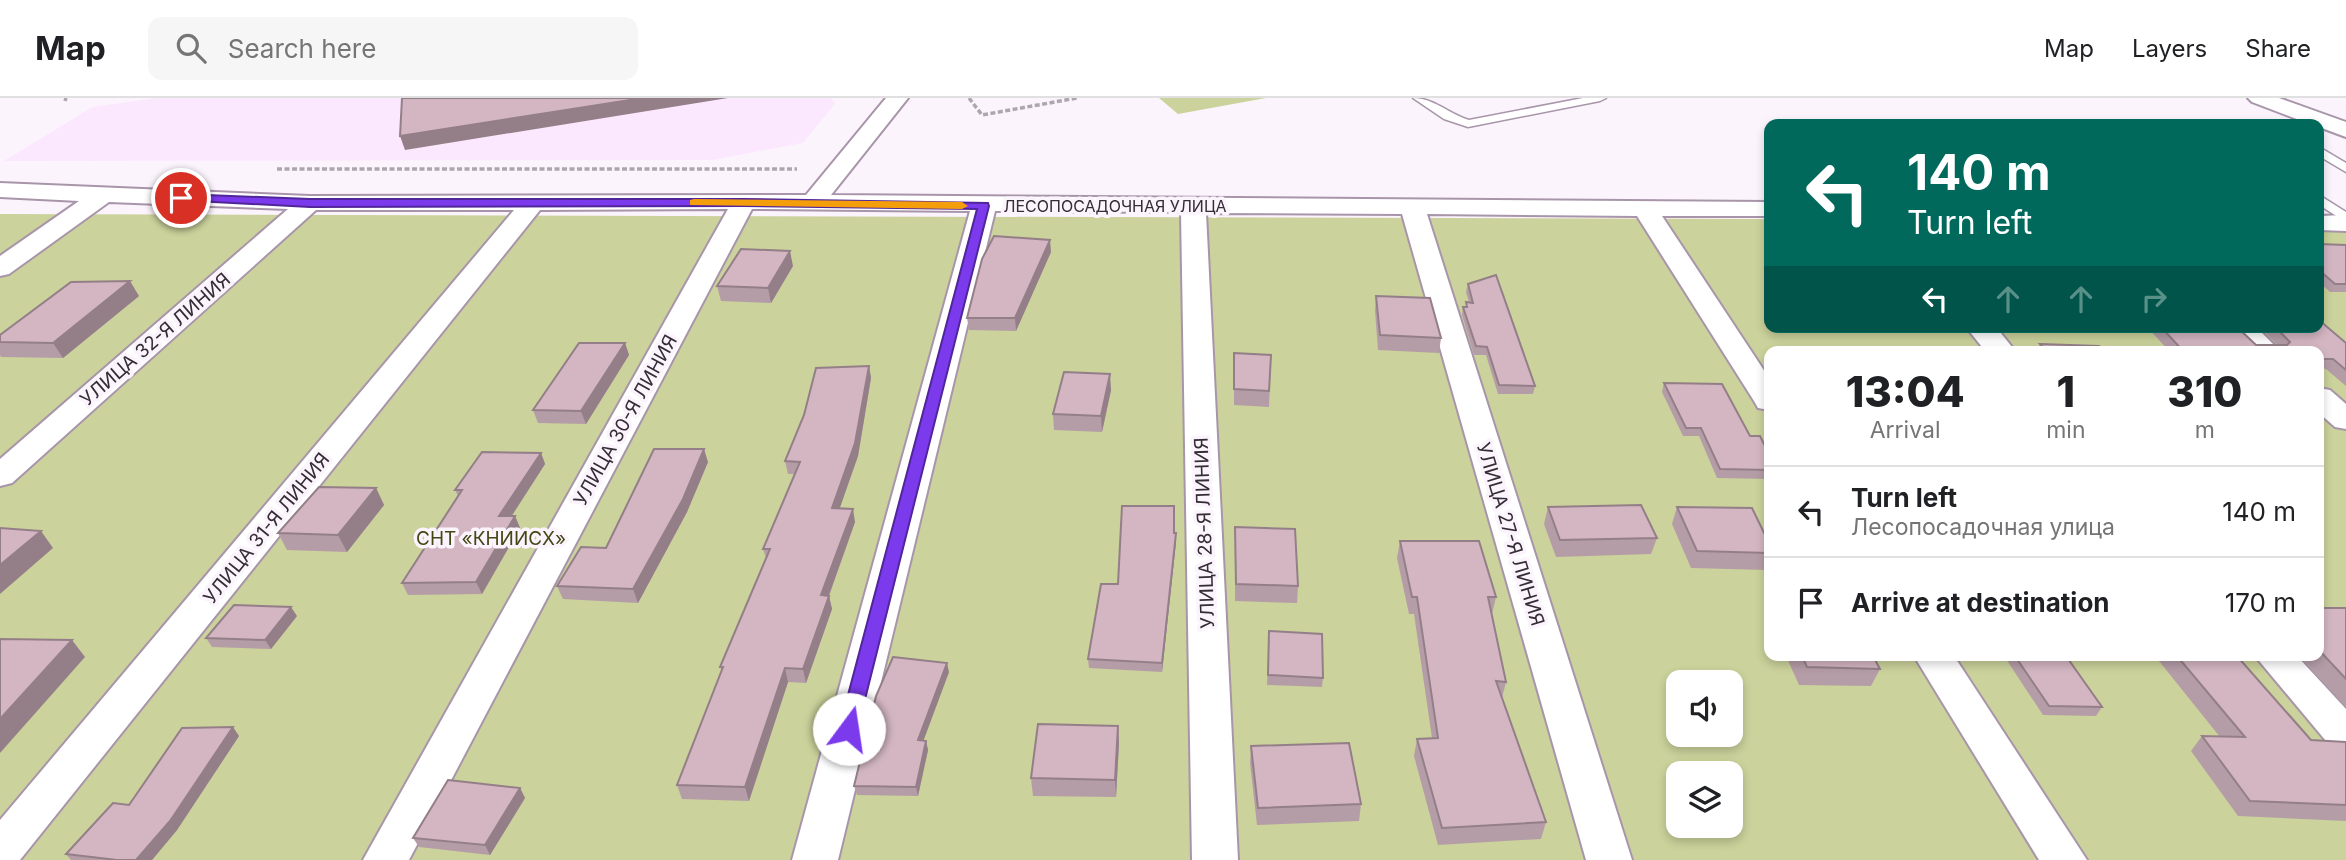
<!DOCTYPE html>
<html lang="en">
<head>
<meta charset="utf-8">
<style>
  :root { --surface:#fff; --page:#f6f6f6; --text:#202124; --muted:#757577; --line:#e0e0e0 }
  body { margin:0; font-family:Inter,sans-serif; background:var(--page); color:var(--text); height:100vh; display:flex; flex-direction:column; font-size:26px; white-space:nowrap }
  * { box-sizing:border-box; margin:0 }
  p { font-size:23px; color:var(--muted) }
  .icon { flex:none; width:38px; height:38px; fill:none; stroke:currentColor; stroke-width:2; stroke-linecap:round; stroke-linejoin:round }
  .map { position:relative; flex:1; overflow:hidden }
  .panel { position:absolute; left:1764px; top:248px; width:560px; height:315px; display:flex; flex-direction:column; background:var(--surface); border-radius:14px; box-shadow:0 4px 10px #0003 }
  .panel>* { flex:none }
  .hud { position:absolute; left:1764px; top:21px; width:560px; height:214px; border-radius:14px; box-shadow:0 4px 10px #0003; background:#00695c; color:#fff; overflow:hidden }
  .tools { position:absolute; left:1666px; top:572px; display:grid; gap:14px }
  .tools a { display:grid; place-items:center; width:77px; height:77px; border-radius:14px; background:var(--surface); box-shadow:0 4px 10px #0003; font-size:35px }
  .pin { position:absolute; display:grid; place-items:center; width:60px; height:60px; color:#fff; margin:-30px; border:4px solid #fff; border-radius:50%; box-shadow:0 2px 7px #0007 }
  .me { position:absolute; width:77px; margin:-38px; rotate:14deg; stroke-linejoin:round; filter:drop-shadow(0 0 5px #0008) }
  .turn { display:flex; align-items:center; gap:24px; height:147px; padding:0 28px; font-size:32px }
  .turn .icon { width:91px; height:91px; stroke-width:2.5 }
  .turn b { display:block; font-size:49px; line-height:60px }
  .lanes { display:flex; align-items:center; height:66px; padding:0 28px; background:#0003; justify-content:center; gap:35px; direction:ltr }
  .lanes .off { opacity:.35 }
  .eta { display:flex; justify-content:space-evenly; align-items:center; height:119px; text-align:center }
  .eta b { font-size:42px; font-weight:800; line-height:49px }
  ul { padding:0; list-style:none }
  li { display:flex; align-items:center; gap:21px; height:91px; padding:0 28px; border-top:2px solid var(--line) }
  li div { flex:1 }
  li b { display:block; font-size:26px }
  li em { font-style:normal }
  header { display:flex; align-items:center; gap:42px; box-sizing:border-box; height:98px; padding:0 35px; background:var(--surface); border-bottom:2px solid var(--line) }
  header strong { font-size:33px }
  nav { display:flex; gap:38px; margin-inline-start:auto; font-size:24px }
  .search { width:490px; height:63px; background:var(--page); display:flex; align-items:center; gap:18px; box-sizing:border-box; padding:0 24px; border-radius:14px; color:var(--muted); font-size:26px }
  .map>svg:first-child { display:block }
</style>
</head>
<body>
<header>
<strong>Map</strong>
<div class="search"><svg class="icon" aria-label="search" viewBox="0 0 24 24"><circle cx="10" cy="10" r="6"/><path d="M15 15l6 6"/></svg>Search here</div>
<nav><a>Map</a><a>Layers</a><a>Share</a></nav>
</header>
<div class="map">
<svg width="2346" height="762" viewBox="0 0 2346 762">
  <rect width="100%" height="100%" fill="#fcf4fd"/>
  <!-- built -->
  <path fill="#fce8fe" d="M 156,0 L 831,0 L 835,6 L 803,45 L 713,62 L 4,63 L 92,9 Z"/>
  <!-- green -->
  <g fill="#cbd29b" fill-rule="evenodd">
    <path d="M 1159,0 L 1266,0 L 1178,16 Z"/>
    <path d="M 0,116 L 1769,121 L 1769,229 L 2319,229 L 2319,123 L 2346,123 L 2346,762 L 0,762 ZM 1769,254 L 2319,254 L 2319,558 L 1769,558 ZM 1678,584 L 1731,584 L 1731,637 L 1678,637 ZM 1678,676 L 1731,676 L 1731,728 L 1678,728 Z"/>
  </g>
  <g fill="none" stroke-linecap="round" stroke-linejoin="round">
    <defs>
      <g id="lane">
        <path d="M 1413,0 C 1434,0 1449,16 1469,22 L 1583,0 L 1606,0 L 1600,3 L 1468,29 L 1444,21 Z"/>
        <path d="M 2319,49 L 2346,65 L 2346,74 L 2319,58 Z"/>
        <path d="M 2319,97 L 2346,114 L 2346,124 L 2319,107 Z"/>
      </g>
      <g id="street">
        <path d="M 886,0 L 908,0 L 831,97 L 1769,104 L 1769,118 L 1662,118 L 1769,280 L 1769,312 L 1758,310 L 1754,303 L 1637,118 L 1427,116 L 1632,762 L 1586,762 L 1402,116 L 1206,115 L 1238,762 L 1192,762 L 1181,114 L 995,113 L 838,762 L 792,762 L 970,113 L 752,111 L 409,762 L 363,762 L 728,111 L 540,112 L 20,762 L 0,762 L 0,722 L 514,112 L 316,112 L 12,385 L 0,388 L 0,361 L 288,111 L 109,104 L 9,176 L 0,178 L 0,158 L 79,103 L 0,99 L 0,85 L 310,98 L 806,97 Z"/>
        <path d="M 2248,0 L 2279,0 L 2346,24 L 2346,39 L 2319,29 L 2319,26 L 2310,26 L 2252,4 Z"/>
        <path d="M 2346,117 L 2346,133 L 2319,132 L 2319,118 Z"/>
        <path d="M 1966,229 L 1996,229 L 2016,254 L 1986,254 Z"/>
        <path d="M 2225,229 L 2256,229 L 2281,254 L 2250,254 Z"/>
        <path d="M 2319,290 L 2330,292 L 2346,306 L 2346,331 L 2335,329 L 2319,315 Z"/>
        <path d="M 1914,558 L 1954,558 L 2087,762 L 2039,762 Z"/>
        <path d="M 2255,558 L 2297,558 L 2346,611 L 2346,654 L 2331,649 Z"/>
      </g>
    </defs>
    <!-- lane casing -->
    <use href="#lane" stroke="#a895aa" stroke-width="3"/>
    <!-- street casing -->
    <use href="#street" stroke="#a895aa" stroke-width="4"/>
    <!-- path -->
    <g stroke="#aea6af" stroke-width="3.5" stroke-dasharray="5 2.5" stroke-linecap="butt">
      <path d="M 969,0 L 982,17 L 1077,0"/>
      <path d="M 65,3 L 66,0"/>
      <path d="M 277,71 L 797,71"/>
    </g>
    <!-- lane -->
    <use href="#lane" fill="#fff" fill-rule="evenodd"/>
    <!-- street -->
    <use href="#street" fill="#fff" fill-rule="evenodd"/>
  </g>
  <!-- wall -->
  <g fill="#b59da7">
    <path d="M 2319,146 L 2346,147 L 2346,194 L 2330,194 L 2319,184 Z"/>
    <path d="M 1051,154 L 1016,233 L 969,232 L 967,220 Z"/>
    <path d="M 793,168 L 771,205 L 721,203 L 717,188 Z"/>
    <path d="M 1468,186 L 1535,288 L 1533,296 L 1498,296 L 1486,257 L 1474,257 L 1462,217 L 1463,209 L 1466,209 L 1466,204 L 1469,204 L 1466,194 Z"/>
    <path d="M 139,198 L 63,260 L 1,259 L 0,257 L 0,237 Z"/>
    <path d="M 1376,198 L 1441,240 L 1439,255 L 1378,252 L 1375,213 Z"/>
    <path d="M 2147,229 L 2237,229 L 2256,247 L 2277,247 L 2260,229 L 2319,229 L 2346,245 L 2346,288 L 2326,271 L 2319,270 L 2319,254 L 2170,254 Z"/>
    <path d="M 625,245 L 629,257 L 586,326 L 538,325 L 533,312 Z"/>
    <path d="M 2040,246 L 2105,254 L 2036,254 Z"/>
    <path d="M 1234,255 L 1271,257 L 1269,309 L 1234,307 Z"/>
    <path d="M 869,268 L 871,280 L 858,358 L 839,410 L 855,424 L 829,498 L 832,511 L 806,585 L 788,584 L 749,703 L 682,701 L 677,687 L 722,573 L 720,569 L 766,460 L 763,451 L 794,376 L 788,376 L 785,363 L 804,317 Z"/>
    <path d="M 1664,285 L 1750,338 L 1769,356 L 1769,381 L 1717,380 L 1699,338 L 1683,338 L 1662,294 Z"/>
    <path d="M 1111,292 L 1102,334 L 1054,332 L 1053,316 Z"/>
    <path d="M 541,355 L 545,366 L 511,418 L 515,418 L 520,430 L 482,496 L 408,497 L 402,485 L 458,398 L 455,392 Z"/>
    <path d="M 708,364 L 687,414 L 638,505 L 563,501 L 557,488 L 606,450 Z"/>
    <path d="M 376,390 L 384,407 L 347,454 L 287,452 L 278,435 Z"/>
    <path d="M 1548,409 L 1657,440 L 1651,456 L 1556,459 L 1544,426 Z"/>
    <path d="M 1677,409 L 1769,445 L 1769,467 L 1767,472 L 1691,470 L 1672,426 Z"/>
    <path d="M 1235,429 L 1298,488 L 1297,505 L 1235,503 Z"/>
    <path d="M 1174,435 L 1176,444 L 1162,574 L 1089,570 L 1088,561 L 1118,486 Z"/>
    <path d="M 1400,443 L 1496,499 L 1492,516 L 1506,584 L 1502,600 L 1546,724 L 1541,741 L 1438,747 L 1414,658 L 1417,641 L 1432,640 L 1414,516 L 1409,516 L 1397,460 Z"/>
    <path d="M 2319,510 L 2346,510 L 2346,609 L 2300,558 L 2319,558 Z"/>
    <path d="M 297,518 L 271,551 L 212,549 L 206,540 Z"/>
    <path d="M 1269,533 L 1323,580 L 1322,589 L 1267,587 Z"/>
    <path d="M 1786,558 L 1873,558 L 1880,571 L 1871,588 L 1799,587 Z"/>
    <path d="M 2004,558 L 2066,558 L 2102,609 L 2096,618 L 2043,617 Z"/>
    <path d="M 2155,558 L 2237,558 L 2311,642 L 2346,644 L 2346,723 L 2238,718 L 2191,653 L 2202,638 L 2220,639 Z"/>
    <path d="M 949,574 L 923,642 L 926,643 L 928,652 L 918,698 L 857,697 L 854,688 Z"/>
    <path d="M 1118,628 L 1119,645 L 1116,699 L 1033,698 L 1031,680 Z"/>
    <path d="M 239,638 L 177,732 L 152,762 L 71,762 L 66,756 L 129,707 Z"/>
    <path d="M 1251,648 L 1361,706 L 1359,723 L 1257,727 L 1250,665 Z"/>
    <path d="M 520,690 L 525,700 L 490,757 L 419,749 L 413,740 Z"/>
  </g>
  <!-- shaded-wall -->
  <g fill="#947f88">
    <path d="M 643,0 L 728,0 L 405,52 L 400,38 Z"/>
    <path d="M 1050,142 L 1051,154 L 1016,233 L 1015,220 Z"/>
    <path d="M 790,153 L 793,168 L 771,205 L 768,190 Z"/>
    <path d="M 130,183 L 139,198 L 63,260 L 53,245 Z"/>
    <path d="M 625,245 L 629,257 L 586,326 L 581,313 Z"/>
    <path d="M 869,268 L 871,280 L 858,358 L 835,424 L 832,410 Z"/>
    <path d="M 1110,276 L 1111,292 L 1102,334 L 1101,318 Z"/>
    <path d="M 704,351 L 708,364 L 687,414 L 638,505 L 633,491 Z"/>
    <path d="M 541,355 L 545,366 L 504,430 L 499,418 Z"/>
    <path d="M 376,390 L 384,407 L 347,454 L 338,437 Z"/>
    <path d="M 853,411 L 855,424 L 824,511 L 821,497 Z"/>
    <path d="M 515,418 L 520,430 L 482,496 L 476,484 Z"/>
    <path d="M 41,433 L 53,450 L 0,496 L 0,467 Z"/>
    <path d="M 1176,435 L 1176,444 L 1162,574 L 1162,565 Z"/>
    <path d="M 829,498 L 832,511 L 806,585 L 803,571 Z"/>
    <path d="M 291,509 L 297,518 L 271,551 L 265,542 Z"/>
    <path d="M 72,542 L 85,559 L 0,655 L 0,621 Z"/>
    <path d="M 947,565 L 949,574 L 920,652 L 918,642 Z"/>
    <path d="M 785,570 L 788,584 L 749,703 L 745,689 Z"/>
    <path d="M 1118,628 L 1119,645 L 1116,699 L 1115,682 Z"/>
    <path d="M 233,629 L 239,638 L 177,732 L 152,762 L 136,762 Z"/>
    <path d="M 926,643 L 928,652 L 918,698 L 916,689 Z"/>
    <path d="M 520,690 L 525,700 L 490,757 L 485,747 Z"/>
  </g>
  <!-- building -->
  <g fill="#d3b6c2" stroke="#947f88" stroke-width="2">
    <path d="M 402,0 L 643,0 L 400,38 Z"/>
    <path d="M 994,138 L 1050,142 L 1015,220 L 967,220 L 982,161 Z"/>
    <path d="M 2319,146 L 2346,147 L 2346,186 L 2335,186 L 2319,172 Z"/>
    <path d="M 741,151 L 790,153 L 768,190 L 717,188 Z"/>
    <path d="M 1496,177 L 1535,288 L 1499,287 L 1487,249 L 1476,248 L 1463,209 L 1467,209 L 1466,204 L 1473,205 L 1468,186 Z"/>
    <path d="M 130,183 L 53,245 L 0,244 L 0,237 L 71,184 Z"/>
    <path d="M 1376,198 L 1430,200 L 1441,240 L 1380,237 Z"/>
    <path d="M 2319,222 L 2346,245 L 2346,272 L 2333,261 L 2319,261 L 2319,254 L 2184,254 L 2161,229 L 2237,229 L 2256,247 L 2287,247 L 2290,244 L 2275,229 L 2319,229 Z"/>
    <path d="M 579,245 L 625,245 L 581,313 L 533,312 Z"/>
    <path d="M 2040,246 L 2099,248 L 2105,254 L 2047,254 Z"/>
    <path d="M 1234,255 L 1271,257 L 1269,293 L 1234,291 Z"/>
    <path d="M 869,268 L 855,345 L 832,410 L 853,411 L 821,497 L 829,498 L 803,571 L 785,570 L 745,689 L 677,687 L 723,569 L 720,569 L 770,451 L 763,451 L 800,364 L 785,363 L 804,317 L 816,270 Z"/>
    <path d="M 1064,274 L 1110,276 L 1101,318 L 1053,316 Z"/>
    <path d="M 1664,285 L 1722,286 L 1750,338 L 1760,338 L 1769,356 L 1769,372 L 1720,371 L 1701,330 L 1686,330 Z"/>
    <path d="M 654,351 L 704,351 L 683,401 L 633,491 L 557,488 L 581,449 L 606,450 Z"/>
    <path d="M 482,354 L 541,355 L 499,418 L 515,418 L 476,484 L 402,485 L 462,392 L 455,392 Z"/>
    <path d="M 319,389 L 376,390 L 338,437 L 278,435 Z"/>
    <path d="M 1641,407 L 1657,440 L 1560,442 L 1548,409 Z"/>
    <path d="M 1122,408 L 1174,408 L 1174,435 L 1176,435 L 1162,565 L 1088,561 L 1101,486 L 1118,486 Z"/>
    <path d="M 1677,409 L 1752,410 L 1769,445 L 1769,455 L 1697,453 Z"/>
    <path d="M 1235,429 L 1295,431 L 1298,488 L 1236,486 Z"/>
    <path d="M 0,430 L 41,433 L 0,467 Z"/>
    <path d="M 1400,443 L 1479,443 L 1496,499 L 1488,499 L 1506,584 L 1496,583 L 1546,724 L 1442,730 L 1417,641 L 1438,640 L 1417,499 L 1412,499 Z"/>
    <path d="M 234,507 L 291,509 L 265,542 L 206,540 Z"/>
    <path d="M 2319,510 L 2346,510 L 2346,581 L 2319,552 Z"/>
    <path d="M 1269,533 L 1322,536 L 1323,580 L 1268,577 Z"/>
    <path d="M 0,541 L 72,542 L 0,621 Z"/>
    <path d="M 1802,558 L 1873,558 L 1880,571 L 1807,569 Z"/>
    <path d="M 2015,558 L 2066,558 L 2102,609 L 2049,608 Z"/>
    <path d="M 2177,558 L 2237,558 L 2311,642 L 2346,644 L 2346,707 L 2250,703 L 2202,638 L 2245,639 Z"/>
    <path d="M 893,559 L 947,565 L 918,642 L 926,643 L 916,689 L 854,688 L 876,598 Z"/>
    <path d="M 1038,626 L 1118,628 L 1115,682 L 1031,680 Z"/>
    <path d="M 233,629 L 170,723 L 136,762 L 117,762 L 66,756 L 113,705 L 129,707 L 182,630 Z"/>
    <path d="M 1349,645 L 1361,706 L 1258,710 L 1251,648 Z"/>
    <path d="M 448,682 L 520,690 L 485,747 L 413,740 Z"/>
  </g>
  <!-- route -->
  <path fill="#7c3aed" stroke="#51269a" stroke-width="2" d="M 181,96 L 310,101 L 744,101 L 988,105 L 989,108 L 856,637 L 849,639 L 842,637 L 839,631 L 977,111 L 744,108 L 310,109 L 177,102 L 177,97 Z"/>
  <!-- slow -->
  <path fill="#f59e0b" d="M 694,101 L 962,104 L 968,108 L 962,111 L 690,107 L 690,102 Z"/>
  <g text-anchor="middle" stroke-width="7" stroke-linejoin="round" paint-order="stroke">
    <!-- far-street labels -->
    <g font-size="16" fill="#352d36" stroke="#fcf4fd">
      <text x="1115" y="114">ЛЕСОПОСАДОЧНАЯ УЛИЦА</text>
    </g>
    <!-- street labels -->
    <g font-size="19" fill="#352d36" stroke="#fcf4fd">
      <text transform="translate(155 241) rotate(-41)" y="7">УЛИЦА 32-Я ЛИНИЯ</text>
      <text transform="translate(625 322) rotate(-61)" y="7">УЛИЦА 30-Я ЛИНИЯ</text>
      <text transform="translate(266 430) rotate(-51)" y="7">УЛИЦА 31-Я ЛИНИЯ</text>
      <text transform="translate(1204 435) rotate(-92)" y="7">УЛИЦА 28-Я ЛИНИЯ</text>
      <text transform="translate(1511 436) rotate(73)" y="7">УЛИЦА 27-Я ЛИНИЯ</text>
    </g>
    <!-- park labels -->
    <g font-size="19" fill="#434716" stroke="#fcf4fd">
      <text x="491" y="447">СНТ «КНИИСХ»</text>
    </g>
  </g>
</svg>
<div class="tools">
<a><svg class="icon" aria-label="sound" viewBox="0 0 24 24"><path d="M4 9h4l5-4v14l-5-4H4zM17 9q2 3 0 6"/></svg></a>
<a><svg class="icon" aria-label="layers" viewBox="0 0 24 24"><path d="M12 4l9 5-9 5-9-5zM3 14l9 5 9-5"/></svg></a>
</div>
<div class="pin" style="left:181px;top:100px;background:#d93025"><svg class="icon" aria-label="arrive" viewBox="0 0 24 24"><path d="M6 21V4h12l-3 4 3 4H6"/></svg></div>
<svg class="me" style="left:849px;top:631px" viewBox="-20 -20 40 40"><circle r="19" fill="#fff"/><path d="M0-13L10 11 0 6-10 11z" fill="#7c3aed"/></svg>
<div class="hud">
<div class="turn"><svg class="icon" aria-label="left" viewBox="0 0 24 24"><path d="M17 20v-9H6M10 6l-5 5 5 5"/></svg><div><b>140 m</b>Turn left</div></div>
<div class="lanes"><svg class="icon" aria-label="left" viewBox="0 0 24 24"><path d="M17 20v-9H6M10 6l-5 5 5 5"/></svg><svg class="icon off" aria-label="ahead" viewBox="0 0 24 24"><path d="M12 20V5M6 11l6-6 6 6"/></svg><svg class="icon off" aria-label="ahead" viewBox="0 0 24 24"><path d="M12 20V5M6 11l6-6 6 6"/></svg><svg class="icon off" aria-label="right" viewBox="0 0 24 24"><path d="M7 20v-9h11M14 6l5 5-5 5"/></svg></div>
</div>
<section class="panel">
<div class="eta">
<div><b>13:04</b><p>Arrival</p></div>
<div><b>1</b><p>min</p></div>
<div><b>310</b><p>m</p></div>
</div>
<ul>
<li><svg class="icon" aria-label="left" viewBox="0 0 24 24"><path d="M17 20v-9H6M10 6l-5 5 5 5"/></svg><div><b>Turn left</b><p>Лесопосадочная улица</p></div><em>140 m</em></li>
<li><svg class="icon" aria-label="arrive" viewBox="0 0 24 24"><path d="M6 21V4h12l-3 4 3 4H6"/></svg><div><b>Arrive at destination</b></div><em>170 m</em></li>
</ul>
</section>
</div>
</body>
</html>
